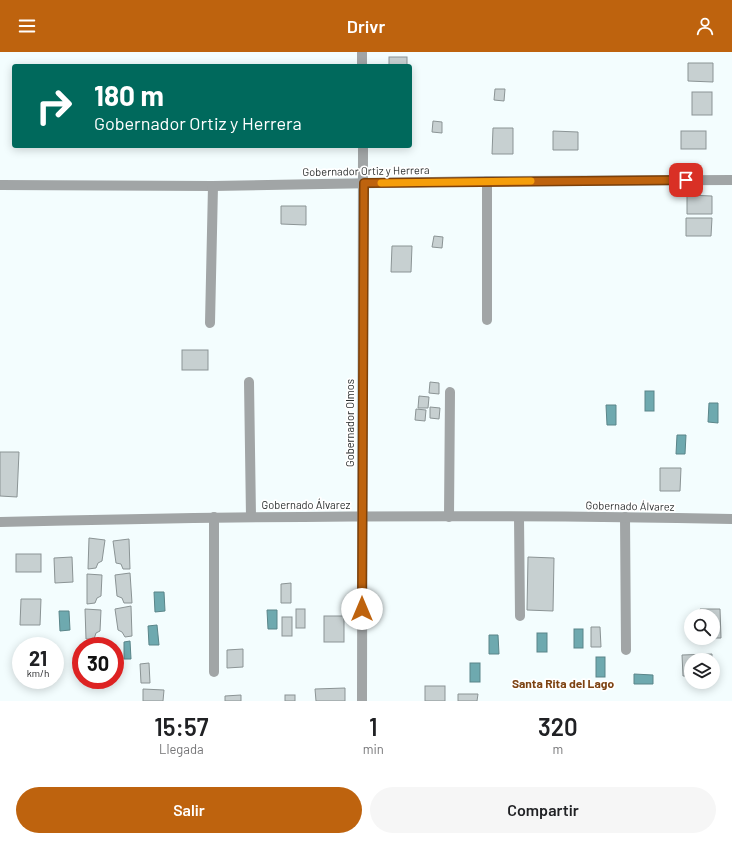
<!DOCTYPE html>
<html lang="es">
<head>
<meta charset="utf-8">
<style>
  :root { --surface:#fff; --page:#f6f6f6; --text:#202124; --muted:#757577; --accent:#be630e }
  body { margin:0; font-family:Barlow,sans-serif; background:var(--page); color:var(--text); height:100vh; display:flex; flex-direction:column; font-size:15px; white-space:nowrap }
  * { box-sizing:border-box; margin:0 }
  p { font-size:13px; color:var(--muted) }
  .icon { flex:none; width:22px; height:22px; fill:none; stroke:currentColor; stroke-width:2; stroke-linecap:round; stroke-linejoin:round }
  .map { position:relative; height:649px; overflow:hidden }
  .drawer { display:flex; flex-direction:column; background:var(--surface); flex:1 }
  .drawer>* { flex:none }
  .top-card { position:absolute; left:12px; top:12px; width:400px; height:84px; border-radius:4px; box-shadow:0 2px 10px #0003; background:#00695c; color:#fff; overflow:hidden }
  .controls { position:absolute; left:684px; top:557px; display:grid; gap:8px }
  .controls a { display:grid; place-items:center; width:36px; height:36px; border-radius:50%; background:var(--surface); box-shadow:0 2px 10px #0003; font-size:20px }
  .speed { position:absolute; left:12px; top:585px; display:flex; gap:8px; font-size:20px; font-weight:700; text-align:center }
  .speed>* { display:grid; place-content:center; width:52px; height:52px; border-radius:50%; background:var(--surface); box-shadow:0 2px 10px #0003; line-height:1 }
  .speed small { font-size:10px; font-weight:400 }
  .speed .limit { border:6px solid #d22; background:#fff; color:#111 }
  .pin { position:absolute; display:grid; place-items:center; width:34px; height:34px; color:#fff; margin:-17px; border-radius:8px; box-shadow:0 2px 6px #0006 }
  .me { position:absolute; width:44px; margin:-22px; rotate:0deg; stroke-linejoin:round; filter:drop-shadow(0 0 3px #0008) }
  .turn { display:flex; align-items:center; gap:14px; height:84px; padding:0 16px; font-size:18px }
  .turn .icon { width:52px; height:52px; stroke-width:2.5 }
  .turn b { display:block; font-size:28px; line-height:34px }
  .eta { display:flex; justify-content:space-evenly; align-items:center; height:68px; text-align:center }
  .eta b { font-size:24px; font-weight:600; line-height:28px }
  .button { display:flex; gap:8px; margin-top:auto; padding:8px 16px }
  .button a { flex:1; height:46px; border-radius:24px; background:var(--accent); color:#fff; font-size:16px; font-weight:600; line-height:46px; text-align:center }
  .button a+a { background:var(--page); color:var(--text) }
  header { display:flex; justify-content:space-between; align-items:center; height:52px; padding:0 16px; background:var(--accent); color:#fff; font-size:18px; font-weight:600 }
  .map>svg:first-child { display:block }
</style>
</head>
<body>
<header><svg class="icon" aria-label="menu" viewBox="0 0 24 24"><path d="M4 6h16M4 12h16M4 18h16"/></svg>Drivr<svg class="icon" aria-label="person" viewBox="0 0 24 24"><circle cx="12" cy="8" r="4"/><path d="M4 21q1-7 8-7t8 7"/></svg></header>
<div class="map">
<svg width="732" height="649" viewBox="0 0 732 649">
  <rect width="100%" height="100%" fill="#f3fdfe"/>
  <!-- water -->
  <g fill="#6ea9af" stroke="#5a8589">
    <rect x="645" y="339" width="9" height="20"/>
    <path d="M 709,351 L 718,351 L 718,371 L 708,370 Z"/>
    <path d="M 606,353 L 616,353 L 616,373 L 607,373 Z"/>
    <path d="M 677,383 L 686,383 L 685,402 L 676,402 Z"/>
    <path d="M 154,540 L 164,540 L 165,559 L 155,560 Z"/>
    <path d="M 267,558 L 277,558 L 277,577 L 268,577 Z"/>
    <path d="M 59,559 L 69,559 L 70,578 L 60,579 Z"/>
    <path d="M 157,573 L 159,593 L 149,593 L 148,574 Z"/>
    <rect x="574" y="577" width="9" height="19"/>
    <rect x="537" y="581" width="10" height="19"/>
    <path d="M 489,583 L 498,583 L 499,602 L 489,602 Z"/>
    <path d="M 130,589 L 131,607 L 124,607 L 124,590 Z"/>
    <rect x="596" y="605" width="9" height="20"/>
    <rect x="470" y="611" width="10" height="19"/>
    <path d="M 634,622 L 653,623 L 653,632 L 634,632 Z"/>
  </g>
  <!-- building -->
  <g fill="#c7d0d1" stroke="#8b9495">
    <rect x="389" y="5" width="18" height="9"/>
    <path d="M 688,11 L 713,11 L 713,30 L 688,29 Z"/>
    <path d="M 495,37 L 505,37 L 504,49 L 494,48 Z"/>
    <rect x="692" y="40" width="20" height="23"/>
    <path d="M 433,69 L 442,70 L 442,81 L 432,80 Z"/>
    <path d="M 493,76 L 513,76 L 513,102 L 492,102 Z"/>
    <path d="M 553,79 L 578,80 L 578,98 L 553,98 Z"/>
    <rect x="681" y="79" width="25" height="18"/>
    <path d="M 687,143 L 712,144 L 712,162 L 687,162 Z"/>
    <path d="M 281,154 L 306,154 L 306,173 L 281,172 Z"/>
    <path d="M 686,166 L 712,166 L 711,184 L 686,184 Z"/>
    <path d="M 434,184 L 443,185 L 442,196 L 432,195 Z"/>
    <path d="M 392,194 L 412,194 L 411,220 L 391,220 Z"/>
    <rect x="182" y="298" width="26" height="20"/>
    <path d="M 430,330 L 439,331 L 439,342 L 429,341 Z"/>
    <path d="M 419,344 L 429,345 L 428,356 L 418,356 Z"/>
    <path d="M 430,355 L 440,356 L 439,367 L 430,366 Z"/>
    <path d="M 416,357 L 426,358 L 425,369 L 415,368 Z"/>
    <path d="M 0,400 L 19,400 L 17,445 L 0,444 Z"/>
    <path d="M 660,416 L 681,416 L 680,439 L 660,439 Z"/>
    <path d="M 89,486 L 105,488 L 102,509 L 98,511 L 96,516 L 88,517 Z"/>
    <path d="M 129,487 L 130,517 L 123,517 L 121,512 L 116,511 L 113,489 Z"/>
    <rect x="16" y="502" width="25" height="18"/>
    <path d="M 72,505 L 73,530 L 55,531 L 54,506 Z"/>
    <path d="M 528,505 L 554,506 L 553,559 L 527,558 Z"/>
    <path d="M 130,521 L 132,551 L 124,551 L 122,546 L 117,544 L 115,523 Z"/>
    <path d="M 87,522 L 102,523 L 101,544 L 97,546 L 95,551 L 87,552 Z"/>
    <path d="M 291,531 L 291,551 L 281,551 L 281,532 Z"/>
    <path d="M 21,547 L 41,547 L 40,573 L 20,573 Z"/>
    <path d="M 131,554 L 132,584 L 125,585 L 122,580 L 118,578 L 115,557 Z"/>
    <path d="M 85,557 L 101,558 L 100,579 L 96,581 L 94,587 L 86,587 Z"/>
    <rect x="296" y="557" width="9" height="19"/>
    <path d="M 700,557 L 720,557 L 721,586 L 700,586 L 713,586 L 713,564 L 700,564 Z"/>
    <rect x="324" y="564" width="20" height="26"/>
    <rect x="282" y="565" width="10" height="19"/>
    <path d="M 591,575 L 600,575 L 601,595 L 591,595 Z"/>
    <path d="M 243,597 L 243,615 L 227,616 L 227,598 Z"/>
    <path d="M 712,602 L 712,608 L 691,608 L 691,624 L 683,624 L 682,603 Z"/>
    <path d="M 149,611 L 150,631 L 141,631 L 140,612 Z"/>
    <rect x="425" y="634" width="20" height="15"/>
    <path d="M 345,636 L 345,649 L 316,649 L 315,637 Z"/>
    <path d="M 143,637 L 164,638 L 163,649 L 143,649 Z"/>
    <path d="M 458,642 L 478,642 L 477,649 L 458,649 Z"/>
    <path d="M 241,643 L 241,649 L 225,649 L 225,644 Z"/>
    <rect x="285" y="643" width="10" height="6"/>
  </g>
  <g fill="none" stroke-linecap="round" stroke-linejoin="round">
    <!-- street -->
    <g stroke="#a1a5a6" stroke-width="10">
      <path d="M 362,0 L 362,14"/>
      <path d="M 0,133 L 213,134 L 487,129 L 732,128"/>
      <path d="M 487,268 L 487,129"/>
      <path d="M 210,271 L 213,134"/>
      <path d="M 249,330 L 251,465"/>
      <path d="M 449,465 L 450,340"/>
      <path d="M 519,465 L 520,564"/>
      <path d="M 625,465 L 626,598"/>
      <path d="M 0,470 C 244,464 488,462 732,467"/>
      <path d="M 214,620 L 214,465"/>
      <path d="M 362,649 L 363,94"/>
    </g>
  </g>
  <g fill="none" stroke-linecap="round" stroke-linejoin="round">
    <defs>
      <path id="route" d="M 362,557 L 364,131 L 686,128"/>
    </defs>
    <!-- route casing -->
    <use href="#route" stroke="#7c4009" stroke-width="10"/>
    <!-- route -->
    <use href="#route" stroke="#be630e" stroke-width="7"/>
    <!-- slow -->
    <path stroke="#f59e0b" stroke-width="7" d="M 381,131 L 531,129"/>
  </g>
  <g text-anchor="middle" stroke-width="3.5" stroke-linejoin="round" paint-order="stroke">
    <!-- street labels -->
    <g font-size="11" fill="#2c3030" stroke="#fff">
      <text transform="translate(366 119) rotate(-1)" y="4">Gobernador Ortiz y Herrera</text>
      <text transform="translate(350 371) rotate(-90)" y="4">Gobernador Olmos</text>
      <text x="306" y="457">Gobernado Álvarez</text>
      <text transform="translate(630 454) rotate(1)" y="4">Gobernado Álvarez</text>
    </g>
    <!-- neighbourhood labels -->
    <g font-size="12" font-weight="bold" fill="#7e4313" stroke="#fff">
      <text x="563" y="636">Santa Rita del Lago</text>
    </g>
  </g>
</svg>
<div class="controls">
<a><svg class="icon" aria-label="search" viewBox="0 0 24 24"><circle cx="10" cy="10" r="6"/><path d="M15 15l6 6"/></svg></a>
<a><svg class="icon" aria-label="layers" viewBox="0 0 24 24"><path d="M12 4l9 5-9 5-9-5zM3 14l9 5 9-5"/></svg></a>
</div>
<div class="speed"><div>21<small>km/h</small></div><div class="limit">30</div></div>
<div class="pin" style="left:686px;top:128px;background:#d93025"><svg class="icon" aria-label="arrive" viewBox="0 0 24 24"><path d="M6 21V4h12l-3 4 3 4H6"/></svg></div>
<svg class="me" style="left:362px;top:557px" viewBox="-20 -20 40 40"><circle r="19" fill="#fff"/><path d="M0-13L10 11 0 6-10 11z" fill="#be630e"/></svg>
<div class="top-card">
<div class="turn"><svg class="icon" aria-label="right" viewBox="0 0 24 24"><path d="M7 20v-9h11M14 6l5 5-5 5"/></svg><div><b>180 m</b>Gobernador Ortiz y Herrera</div></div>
</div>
</div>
<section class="drawer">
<div class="eta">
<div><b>15:57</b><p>Llegada</p></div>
<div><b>1</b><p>min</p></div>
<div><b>320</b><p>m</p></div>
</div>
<div class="button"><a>Salir</a><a>Compartir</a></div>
</section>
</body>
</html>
